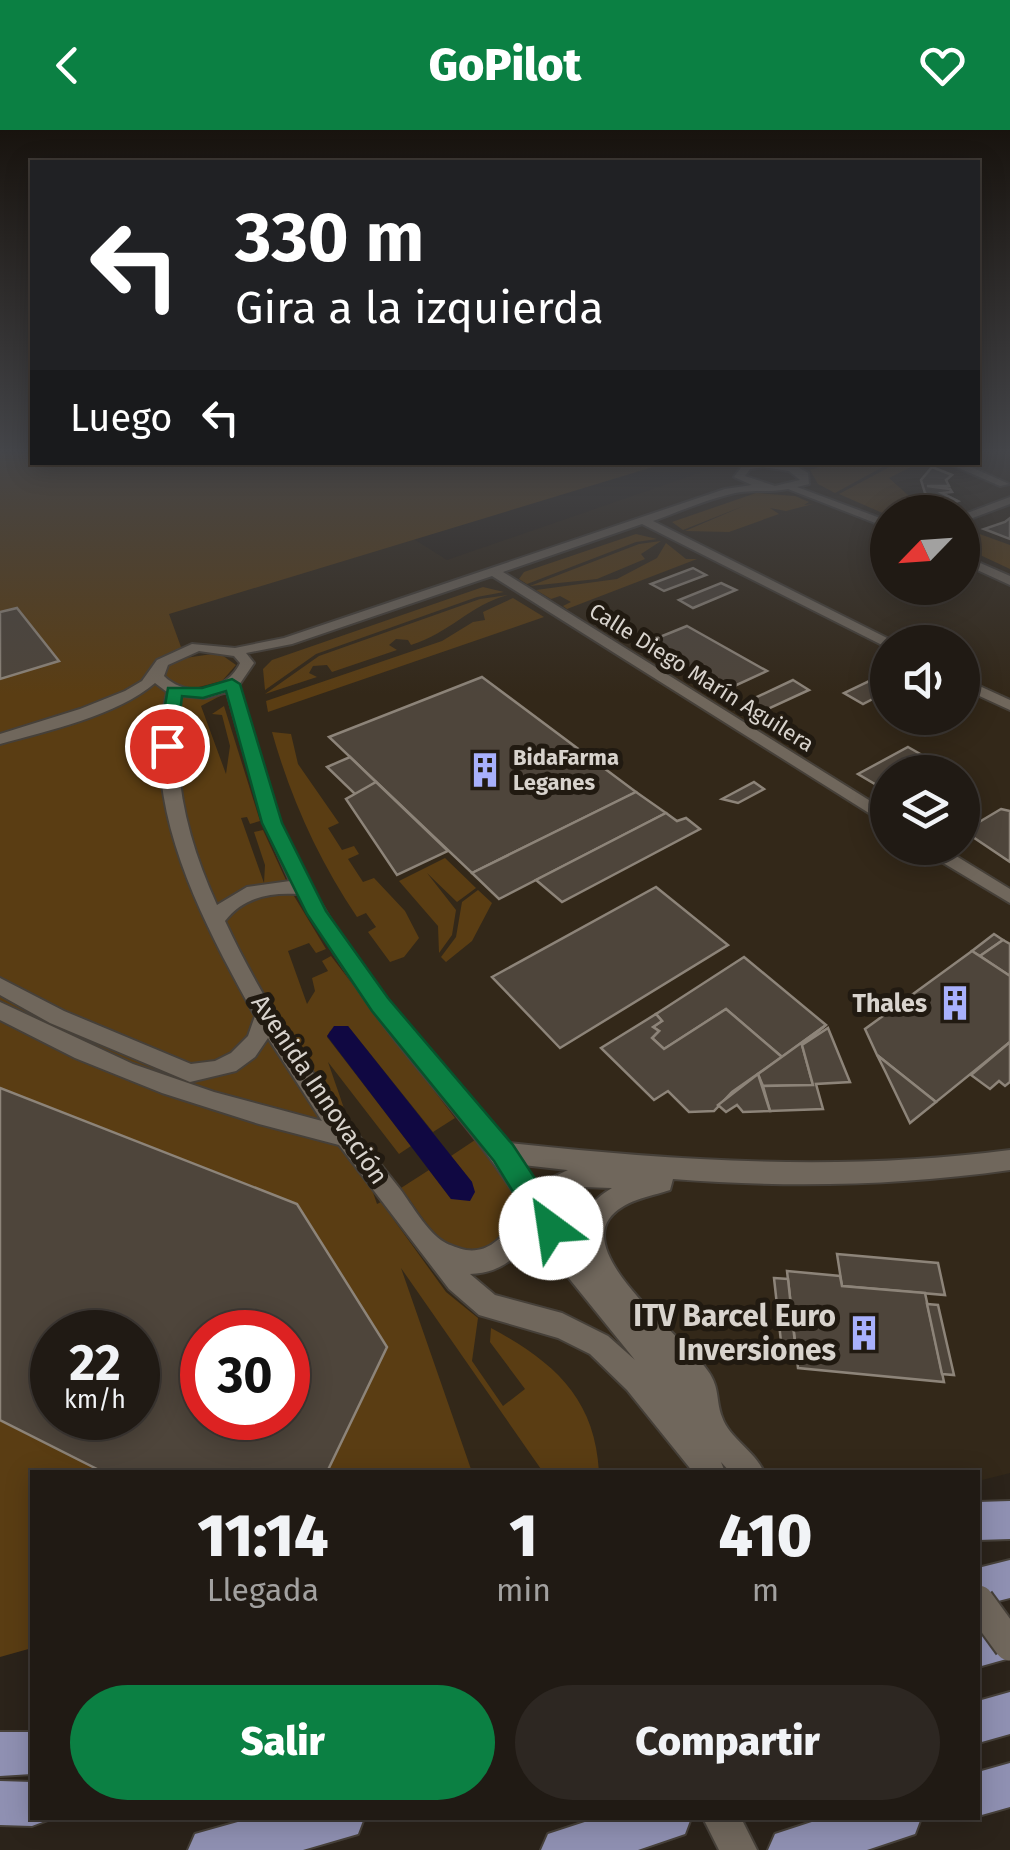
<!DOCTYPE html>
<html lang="es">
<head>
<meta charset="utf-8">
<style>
  :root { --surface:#201a14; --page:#2d2722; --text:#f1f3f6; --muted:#a2a1a0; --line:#3d3834; --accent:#0b8043 }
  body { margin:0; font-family:"Fira Sans",sans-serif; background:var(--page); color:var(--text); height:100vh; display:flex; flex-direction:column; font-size:38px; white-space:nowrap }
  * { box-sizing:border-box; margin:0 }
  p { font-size:32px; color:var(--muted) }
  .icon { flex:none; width:55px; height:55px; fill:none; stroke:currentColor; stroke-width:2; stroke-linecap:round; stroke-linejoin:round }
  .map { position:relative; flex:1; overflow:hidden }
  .side { position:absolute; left:30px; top:1340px; width:950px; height:350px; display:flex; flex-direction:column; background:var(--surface); border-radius:0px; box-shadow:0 5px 25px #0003,0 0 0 2px var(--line) }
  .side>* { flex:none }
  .top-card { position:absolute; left:30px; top:30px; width:950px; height:305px; border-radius:0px; box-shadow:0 5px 25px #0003,0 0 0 2px var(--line); background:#202124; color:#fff; overflow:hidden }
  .needle { width:65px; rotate:245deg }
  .buttons { position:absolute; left:870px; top:365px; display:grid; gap:20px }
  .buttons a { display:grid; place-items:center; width:110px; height:110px; border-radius:50%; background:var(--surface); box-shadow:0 5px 25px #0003,0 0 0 2px var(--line); font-size:50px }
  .speed { position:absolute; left:30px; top:1180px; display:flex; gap:20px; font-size:50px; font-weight:700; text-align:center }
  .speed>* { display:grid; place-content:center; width:130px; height:130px; border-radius:50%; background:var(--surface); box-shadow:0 5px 25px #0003,0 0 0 2px var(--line); line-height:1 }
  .speed small { font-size:25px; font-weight:400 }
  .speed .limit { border:15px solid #d22; background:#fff; color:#111 }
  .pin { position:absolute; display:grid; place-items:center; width:85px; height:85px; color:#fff; margin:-42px; border:5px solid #fff; border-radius:50%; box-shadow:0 2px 10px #0007 }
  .me { position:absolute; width:110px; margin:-55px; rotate:329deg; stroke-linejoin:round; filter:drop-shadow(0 0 8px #0008) }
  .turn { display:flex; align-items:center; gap:35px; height:210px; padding:0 40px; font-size:45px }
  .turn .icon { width:130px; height:130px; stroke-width:2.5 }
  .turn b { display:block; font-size:70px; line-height:85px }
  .then { display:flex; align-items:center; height:95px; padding:0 40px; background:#0003; gap:20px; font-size:38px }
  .eta { display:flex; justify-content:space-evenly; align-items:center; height:170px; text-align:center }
  .eta b { font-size:60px; font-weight:800; line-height:70px }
  .cta { display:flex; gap:20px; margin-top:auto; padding:20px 40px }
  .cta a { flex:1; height:115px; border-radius:60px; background:var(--accent); color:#fff; font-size:40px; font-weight:800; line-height:115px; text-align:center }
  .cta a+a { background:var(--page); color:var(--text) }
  header { display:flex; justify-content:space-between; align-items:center; height:130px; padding:0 40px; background:var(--accent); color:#fff; font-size:45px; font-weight:800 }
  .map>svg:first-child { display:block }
</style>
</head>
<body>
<header><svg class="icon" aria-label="back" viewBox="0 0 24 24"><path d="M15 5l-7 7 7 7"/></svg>GoPilot<svg class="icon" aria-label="heart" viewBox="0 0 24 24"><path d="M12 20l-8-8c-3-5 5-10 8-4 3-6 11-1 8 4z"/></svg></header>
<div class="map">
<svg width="1010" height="1720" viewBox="0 0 1010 1720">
  <rect width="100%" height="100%" fill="#2b231a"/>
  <!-- built -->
  <path fill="#332819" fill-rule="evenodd" d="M 0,323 L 32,323 L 32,332 L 293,333 L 447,430 L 728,333 L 978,332 L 978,323 L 1010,323 L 1010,1343 L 978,1351 L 978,1342 L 32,1342 ZM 888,382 L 962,382 L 962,458 L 888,458 ZM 888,512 L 962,512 L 962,588 L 888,588 ZM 888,642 L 962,642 L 962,718 L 888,718 ZM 52,1202 L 138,1202 L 138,1288 L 52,1288 ZM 202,1202 L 288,1202 L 288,1288 L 202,1288 Z"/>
  <!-- green -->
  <g fill="#5a3d13" fill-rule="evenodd">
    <path d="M 0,323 L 32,323 L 32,332 L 666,333 L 169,484 L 185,528 L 219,523 L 236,535 L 222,551 L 195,558 L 199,569 L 224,564 L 201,576 L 226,644 L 230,616 L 222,585 L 212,584 L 224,576 L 260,691 L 250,694 L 247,687 L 241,688 L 264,753 L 265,735 L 254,702 L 263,700 L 291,761 L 326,819 L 316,823 L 309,813 L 288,821 L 307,874 L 315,861 L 312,848 L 328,841 L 322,831 L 331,826 L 455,988 L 433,1002 L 348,896 L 330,901 L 327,907 L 411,1016 L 399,1024 L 328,932 L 377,1074 L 381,1072 L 446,1162 L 478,1188 L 472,1231 L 503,1276 L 525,1259 L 490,1212 L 491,1198 C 552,1231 595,1267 599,1342 L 543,1342 L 401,1138 L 472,1342 L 32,1342 L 32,1518 L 0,1527 ZM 52,1202 L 138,1202 L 138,1288 L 52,1288 ZM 202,1202 L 288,1202 L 288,1288 L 202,1288 Z"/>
    <path d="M 832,333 L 832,332 L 890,333 L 835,363 L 818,354 L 810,340 Z"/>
    <path d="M 897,333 L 919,333 L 889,348 L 927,382 L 887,385 L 839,364 Z"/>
    <path d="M 756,363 L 795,366 L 809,372 L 804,375 L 813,374 L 786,381 L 770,378 L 779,384 L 729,402 L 685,401 L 746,375 L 683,400 L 672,392 Z"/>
    <path d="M 963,398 L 1010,415 L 1010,439 L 963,417 Z"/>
    <path d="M 636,404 L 657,409 L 636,412 L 527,454 L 519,449 L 524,442 Z"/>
    <path d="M 661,411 L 641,424 L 645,429 L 597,449 L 530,456 L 639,414 Z"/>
    <path d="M 666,413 L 686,429 L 697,429 L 567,479 L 563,476 L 571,472 L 560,466 L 551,469 L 536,460 L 617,449 L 657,428 Z"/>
    <path d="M 483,457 L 504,462 L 477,467 L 316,524 L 265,560 L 263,539 L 272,530 Z"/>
    <path d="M 508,465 C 470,475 450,503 411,515 L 408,510 L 396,509 L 389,515 L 397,520 L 332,542 L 327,535 L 313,536 L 309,543 L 317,547 L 265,564 L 319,526 L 480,469 Z"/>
    <path d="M 513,468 L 544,487 L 268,582 L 266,571 L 442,511 L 473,492 L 485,490 L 483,482 Z"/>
    <path d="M 272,602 L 291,604 L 298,634 L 339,693 L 328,698 L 342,720 L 354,716 L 359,724 L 348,729 L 363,752 L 374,748 L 405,781 L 419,808 L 404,827 L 390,832 L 368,802 L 376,797 L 366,783 L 357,787 C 318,729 291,669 272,602 Z"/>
    <path d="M 445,728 L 476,758 L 457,772 L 427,743 L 456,780 L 452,805 L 439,823 L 438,796 L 399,751 Z"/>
    <path d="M 478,760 L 492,773 L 472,811 L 446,832 L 441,827 L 456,807 L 462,772 Z"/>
    <path d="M 475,1010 C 511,1057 538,1064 494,1116 C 441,1130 429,1094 401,1058 L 429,1040 L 451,1069 L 472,1052 L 451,1026 Z"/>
  </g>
  <!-- water -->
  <path fill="#100842" d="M 334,896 L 348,896 L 472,1052 L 475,1062 L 470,1071 L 451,1069 L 327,906 Z"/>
  <!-- building -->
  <g fill="#4e453b" stroke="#8d8479" stroke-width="2.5" fill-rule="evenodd">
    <path d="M 932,337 L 952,345 L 946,350 L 949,356 L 927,356 L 950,359 L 952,362 L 942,363 L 958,371 L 941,377 L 925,363 L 921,350 Z"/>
    <path d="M 1010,388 L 1010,409 L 984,399 L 1005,392 Z"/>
    <path d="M 693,438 L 706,445 L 664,461 L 651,454 Z"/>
    <path d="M 721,453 L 736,460 L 693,478 L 679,470 Z"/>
    <path d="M 17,478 L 59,531 L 0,549 L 0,482 Z"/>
    <path d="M 687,496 L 767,541 L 717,564 L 640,515 Z"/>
    <path d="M 888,542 L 888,561 L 863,574 L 844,563 Z"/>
    <path d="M 482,547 L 636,662 L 472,743 L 329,607 Z"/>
    <path d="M 793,550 L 809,560 L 759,583 L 744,573 Z"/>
    <path d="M 908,617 L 929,629 L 906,642 L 888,642 L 888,653 L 880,657 L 858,644 Z"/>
    <path d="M 350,627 L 376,652 L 356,665 L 327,637 Z"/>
    <path d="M 376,652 L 448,721 L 397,745 L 346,669 Z"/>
    <path d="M 754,652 L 764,659 L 738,673 L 722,669 Z"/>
    <path d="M 636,662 L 666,683 L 499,769 L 472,743 Z"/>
    <path d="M 1001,679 L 1010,681 L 1010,732 L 964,701 Z"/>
    <path d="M 666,683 L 677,691 L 686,688 L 700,699 L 562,772 L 536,750 Z"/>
    <path d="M 656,757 L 728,815 L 560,918 L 492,847 Z"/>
    <path d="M 994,804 L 1003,810 L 980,826 L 972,821 Z"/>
    <path d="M 1003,810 L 1010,814 L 1010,846 L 980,826 Z"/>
    <path d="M 972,821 L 1010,846 L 1010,912 L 936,972 L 877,925 L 865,899 Z"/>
    <path d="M 744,827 L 826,895 L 782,927 L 726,879 L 664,919 L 652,908 L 659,901 L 653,897 L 662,891 L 656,884 Z"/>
    <path d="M 726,879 L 782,927 L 732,962 L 714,981 L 689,982 L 668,961 L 654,970 L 601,918 L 656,884 L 662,891 L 653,897 L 659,901 L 652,908 L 664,919 Z"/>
    <path d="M 826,895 L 802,915 L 813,955 L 763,956 L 758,944 Z"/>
    <path d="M 828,898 L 850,952 L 816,954 L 823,979 L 770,981 L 763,956 L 813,955 L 802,915 Z"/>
    <path d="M 1010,912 L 1010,952 L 1005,956 L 999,951 L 990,959 L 971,945 Z"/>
    <path d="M 877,925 L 936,972 L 910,993 L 885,941 Z"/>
    <path d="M 758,944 L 770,981 L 743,982 L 737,975 L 726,982 L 718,975 Z"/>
    <path d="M 0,958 L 297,1074 L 387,1217 L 327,1342 L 103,1342 L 0,1290 ZM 52,1202 L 138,1202 L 138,1288 L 52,1288 ZM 202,1202 L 288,1202 L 288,1288 L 202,1288 Z"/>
    <path d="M 837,1124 L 938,1133 L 945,1165 L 842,1156 Z"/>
    <path d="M 787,1141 L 840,1146 L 842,1156 L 925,1163 L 944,1252 L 798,1238 Z"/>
    <path d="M 774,1148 L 788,1149 L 797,1232 L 783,1230 Z"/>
    <path d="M 927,1174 L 938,1175 L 954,1245 L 942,1244 Z"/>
  </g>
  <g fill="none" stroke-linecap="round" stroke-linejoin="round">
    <defs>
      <g id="minor">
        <path d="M 774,332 L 796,336 L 808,343 L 809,354 L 797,357 L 888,391 L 888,398 L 788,359 C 769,363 751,359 731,364 C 705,370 678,382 653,391 L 893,511 L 888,512 L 888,518 L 642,394 L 503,442 L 888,682 L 888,695 L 492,446 L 292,514 L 246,523 L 254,533 L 239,555 C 253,601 263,651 281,695 C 331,816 425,915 509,1013 C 677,1031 842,1042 1010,1020 L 1010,1040 C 897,1056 786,1058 673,1049 L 670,1060 C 649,1067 623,1070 609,1089 C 580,1130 684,1208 705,1237 C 721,1257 715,1268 722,1287 C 729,1308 755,1321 764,1342 L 730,1342 L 721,1332 L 725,1342 L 693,1342 L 627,1260 L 590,1224 L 558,1208 L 479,1185 L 449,1159 L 339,1015 L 259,994 L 162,963 L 75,928 L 0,890 L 0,872 L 133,934 L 214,962 L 322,991 L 268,908 L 255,927 L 236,941 L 190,952 L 50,893 L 0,865 L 0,848 L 64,881 L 191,934 L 215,931 L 231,923 L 248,906 L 255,886 C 210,805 155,704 160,608 C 160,593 164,577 167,562 L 155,553 C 118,585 47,601 0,614 L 0,604 L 80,579 L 125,561 L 142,551 L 157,530 L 192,514 L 235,518 L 284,508 L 725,359 L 752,355 L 734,347 L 743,335 ZM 763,337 L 789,341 L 800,350 L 775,356 L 745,346 L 750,339 ZM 199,521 L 234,526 L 240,533 C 227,562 186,568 164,546 L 168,535 ZM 227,562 L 264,693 L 290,751 L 247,757 L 217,775 C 186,707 170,640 181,566 L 206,568 ZM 298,764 C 327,813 357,861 392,906 C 437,964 485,1014 523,1078 C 508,1098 495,1124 466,1120 C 460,1119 449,1115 444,1112 C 427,1102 412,1075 400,1059 C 334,976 270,888 225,791 C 243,768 269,762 298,764 ZM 523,1035 L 567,1040 L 568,1040 L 549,1049 L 538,1059 ZM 581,1057 L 612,1058 C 581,1077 576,1095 585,1130 L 551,1079 L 566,1065 ZM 536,1100 L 555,1131 L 635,1230 L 608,1206 L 562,1183 L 495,1165 L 470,1144 C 503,1143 519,1126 536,1100 Z"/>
        <path d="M 945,332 L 960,332 L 1009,354 L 1000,356 Z"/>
        <path d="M 1010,367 L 1010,374 L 962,392 L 962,385 Z"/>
        <path d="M 962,425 L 1010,446 L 1010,455 L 962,433 Z"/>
        <path d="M 962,548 L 1010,570 L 1010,580 L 962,558 Z"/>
        <path d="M 923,718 L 943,718 L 1010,759 L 1010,773 L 925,722 Z"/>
        <path d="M 703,1688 L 741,1688 L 757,1720 L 719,1720 Z"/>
      </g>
      <g id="major">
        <path d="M 1010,1371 L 1010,1409 L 978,1410 L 978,1372 Z"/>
        <path d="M 1010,1430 L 1010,1468 L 978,1476 L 978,1438 Z"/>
        <path d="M 1010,1488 L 1010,1528 L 978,1537 L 978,1497 Z"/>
        <path d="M 1010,1562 L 1010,1604 L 978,1613 L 978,1571 Z"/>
        <path d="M 0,1602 L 32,1602 L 32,1644 L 0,1646 Z"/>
        <path d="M 1010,1633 L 1010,1677 L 978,1686 L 978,1642 Z"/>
        <path d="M 0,1651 L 32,1652 L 32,1688 L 48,1690 L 32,1696 L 0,1695 Z"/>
        <path d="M 252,1688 L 364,1688 L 358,1704 L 303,1720 L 188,1720 L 195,1704 Z"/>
        <path d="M 597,1688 L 691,1688 L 685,1704 L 638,1720 L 541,1720 L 548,1704 Z"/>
        <path d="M 824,1688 L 921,1688 L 915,1704 L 867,1720 L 768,1720 L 775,1704 Z"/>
      </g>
    </defs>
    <!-- minor casing -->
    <use href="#minor" stroke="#464039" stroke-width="4"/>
    <!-- major casing -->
    <use href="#major" stroke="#464039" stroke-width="4"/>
    <!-- minor -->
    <use href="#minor" fill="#70675c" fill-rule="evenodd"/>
    <!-- major -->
    <use href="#major" fill="#8f90b2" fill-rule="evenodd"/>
    <defs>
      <path id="minor-bridge" d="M 978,1471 L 1010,1515"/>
    </defs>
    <!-- minor-bridge casing -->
    <use href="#minor-bridge" stroke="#464039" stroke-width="35" stroke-linecap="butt"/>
    <!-- minor-bridge -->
    <use href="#minor-bridge" stroke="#70675c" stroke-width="31"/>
  </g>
  <!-- sky -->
  <linearGradient id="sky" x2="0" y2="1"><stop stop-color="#18130e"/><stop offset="0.57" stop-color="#444549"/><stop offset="1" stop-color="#444549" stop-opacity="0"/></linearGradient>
  <rect width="1010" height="564" fill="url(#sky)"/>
  <!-- route -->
  <path fill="#0b8043" stroke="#07532c" stroke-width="2.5" d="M 232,549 L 240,554 L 282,693 L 326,781 L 388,868 L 513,1015 L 561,1088 L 565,1098 L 561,1107 L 551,1111 L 541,1107 L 494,1031 L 372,881 L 307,784 L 262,693 L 226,561 L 203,568 L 182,566 L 176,616 L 167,622 L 158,616 L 168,558 L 202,558 Z"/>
  <!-- icons -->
  <defs>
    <symbol id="building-bare" viewBox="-9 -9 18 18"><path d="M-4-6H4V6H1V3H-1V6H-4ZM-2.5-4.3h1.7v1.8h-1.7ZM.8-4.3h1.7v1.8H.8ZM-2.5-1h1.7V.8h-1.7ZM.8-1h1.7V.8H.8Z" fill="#a8b0fc" stroke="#211a11" stroke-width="2.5" paint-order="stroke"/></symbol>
  </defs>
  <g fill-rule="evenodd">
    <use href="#building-bare" x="460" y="615" width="50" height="50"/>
    <use href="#building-bare" x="930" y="848" width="50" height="50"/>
    <use href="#building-bare" x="839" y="1178" width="50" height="50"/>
  </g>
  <g text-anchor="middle" stroke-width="10" stroke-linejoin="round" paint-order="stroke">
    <!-- far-street labels -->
    <g font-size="22" fill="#d8d3cd" stroke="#211a11">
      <text transform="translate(702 547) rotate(32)" y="8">Calle Diego Marín Aguilera</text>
    </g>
    <!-- far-poi labels -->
    <g font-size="22" font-weight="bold" fill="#d8d3cd" stroke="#211a11" text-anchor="start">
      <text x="513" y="635">BidaFarma<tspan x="513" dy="25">Leganes</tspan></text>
    </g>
    <!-- poi labels -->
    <g font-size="25" font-weight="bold" fill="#d8d3cd" stroke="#211a11" text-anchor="end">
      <text x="927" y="882">Thales</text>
    </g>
    <!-- street labels -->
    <g font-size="25" fill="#d8d3cd" stroke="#211a11">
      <text transform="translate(320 959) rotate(56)" y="9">Avenida Innovación</text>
    </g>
    <!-- near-poi labels -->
    <g font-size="30" font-weight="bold" fill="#d8d3cd" stroke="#211a11" text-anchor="end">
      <text x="836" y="1196">ITV Barcel Euro<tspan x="836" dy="34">Inversiones</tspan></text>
    </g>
  </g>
</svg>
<div class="buttons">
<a><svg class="needle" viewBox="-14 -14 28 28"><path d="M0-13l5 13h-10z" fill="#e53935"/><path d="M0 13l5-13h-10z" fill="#a2a1a0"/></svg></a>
<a><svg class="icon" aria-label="sound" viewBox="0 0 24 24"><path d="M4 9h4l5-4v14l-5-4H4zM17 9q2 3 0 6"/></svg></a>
<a><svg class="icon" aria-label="layers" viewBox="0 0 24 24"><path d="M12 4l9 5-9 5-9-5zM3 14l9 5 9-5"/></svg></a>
</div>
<div class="speed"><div>22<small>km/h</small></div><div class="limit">30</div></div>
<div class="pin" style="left:167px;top:616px;background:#d93025"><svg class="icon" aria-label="arrive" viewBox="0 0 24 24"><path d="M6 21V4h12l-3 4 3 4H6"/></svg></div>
<svg class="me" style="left:551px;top:1098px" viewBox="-20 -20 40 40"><circle r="19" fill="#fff"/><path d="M0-13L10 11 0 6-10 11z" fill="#0b8043"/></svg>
<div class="top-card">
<div class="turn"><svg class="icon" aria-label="left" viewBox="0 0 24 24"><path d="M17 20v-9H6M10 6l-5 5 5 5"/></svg><div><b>330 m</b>Gira a la izquierda</div></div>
<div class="then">Luego<svg class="icon" aria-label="left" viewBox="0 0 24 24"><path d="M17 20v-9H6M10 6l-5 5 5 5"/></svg></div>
</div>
<section class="side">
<div class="eta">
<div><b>11:14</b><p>Llegada</p></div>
<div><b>1</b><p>min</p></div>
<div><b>410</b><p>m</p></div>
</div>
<div class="cta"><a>Salir</a><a>Compartir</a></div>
</section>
</div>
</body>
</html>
